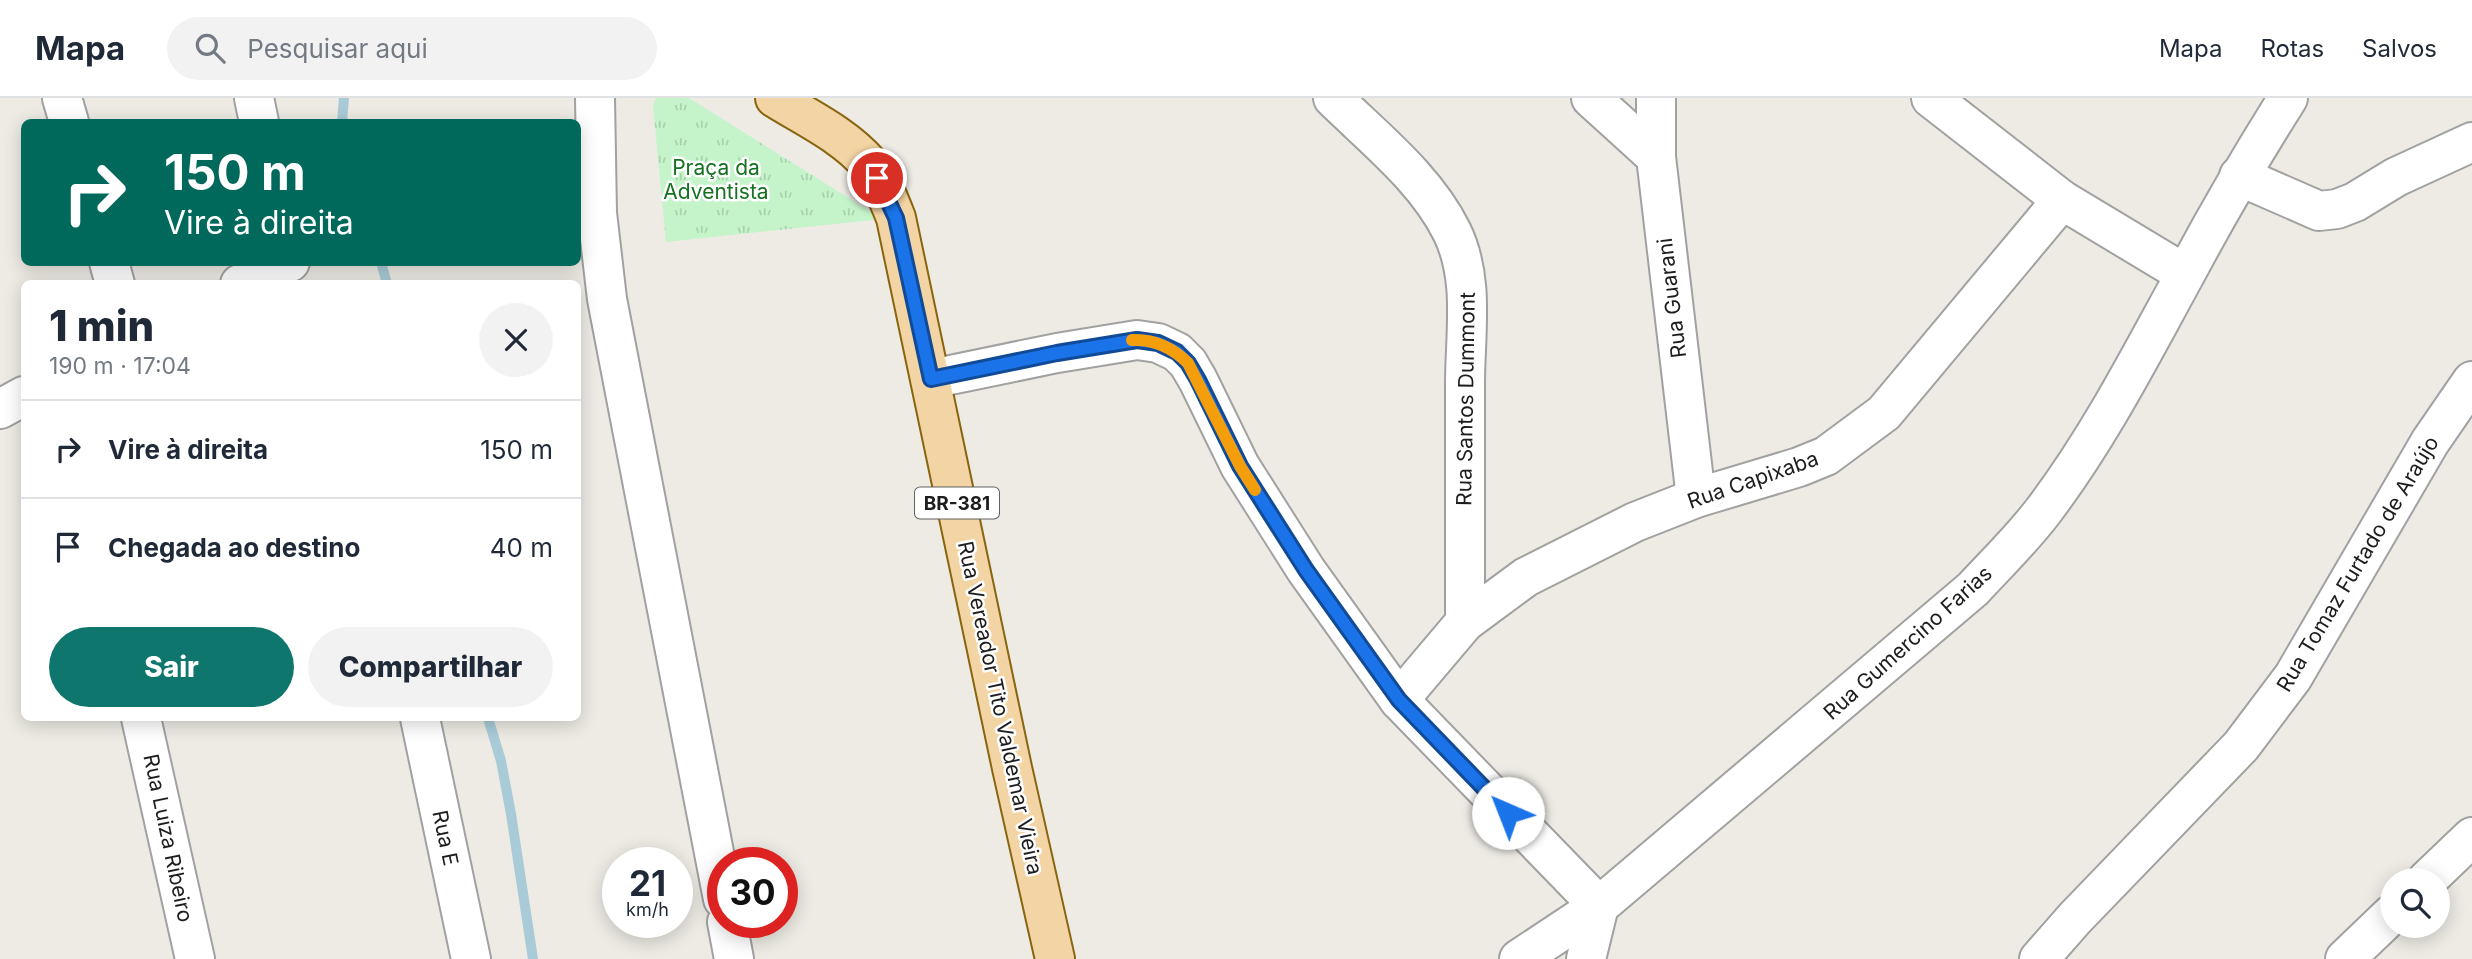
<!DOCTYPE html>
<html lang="pt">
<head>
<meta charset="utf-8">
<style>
  :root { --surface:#fff; --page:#f2f2f3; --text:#1f2937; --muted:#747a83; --line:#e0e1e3; --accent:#0f766e }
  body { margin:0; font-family:Inter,sans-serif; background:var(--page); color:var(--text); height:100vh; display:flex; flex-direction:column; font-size:26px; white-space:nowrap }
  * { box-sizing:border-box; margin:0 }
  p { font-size:23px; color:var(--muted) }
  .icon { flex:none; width:38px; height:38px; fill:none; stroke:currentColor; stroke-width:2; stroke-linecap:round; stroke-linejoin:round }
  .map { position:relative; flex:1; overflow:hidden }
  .drawer { position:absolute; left:21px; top:182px; width:560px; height:441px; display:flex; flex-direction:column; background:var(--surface); border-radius:10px; box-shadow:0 4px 18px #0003 }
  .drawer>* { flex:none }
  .guide { position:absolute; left:21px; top:21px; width:560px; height:147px; border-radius:10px; box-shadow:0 4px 18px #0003; background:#00695c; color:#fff; overflow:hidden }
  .tools { position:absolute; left:2380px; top:770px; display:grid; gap:14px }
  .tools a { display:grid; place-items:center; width:70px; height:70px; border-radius:50%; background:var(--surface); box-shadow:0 4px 18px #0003; font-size:35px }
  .speed { position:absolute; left:602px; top:749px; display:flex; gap:14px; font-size:35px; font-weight:700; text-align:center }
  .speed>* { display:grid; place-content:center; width:91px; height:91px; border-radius:50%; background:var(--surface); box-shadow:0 4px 18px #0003; line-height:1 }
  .speed small { font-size:18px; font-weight:400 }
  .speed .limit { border:10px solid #d22; background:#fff; color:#111 }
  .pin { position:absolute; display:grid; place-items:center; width:60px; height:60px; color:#fff; margin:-30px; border:4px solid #fff; border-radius:50%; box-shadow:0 2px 7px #0007 }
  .me { position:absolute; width:77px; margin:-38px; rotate:316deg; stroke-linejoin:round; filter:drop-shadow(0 0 5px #0008) }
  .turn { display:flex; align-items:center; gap:24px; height:147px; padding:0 28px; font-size:32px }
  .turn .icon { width:91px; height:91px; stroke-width:2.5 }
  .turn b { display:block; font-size:49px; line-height:60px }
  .round { display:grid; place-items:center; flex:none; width:74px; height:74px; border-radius:37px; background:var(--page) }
  .head { display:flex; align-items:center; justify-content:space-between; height:119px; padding:0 28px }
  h1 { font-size:42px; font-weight:800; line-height:52px }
  .action { display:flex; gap:14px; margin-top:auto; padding:14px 28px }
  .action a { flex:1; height:80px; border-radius:42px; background:var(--accent); color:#fff; font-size:28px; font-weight:800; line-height:80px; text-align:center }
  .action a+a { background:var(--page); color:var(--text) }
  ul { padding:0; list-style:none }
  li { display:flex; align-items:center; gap:21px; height:98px; padding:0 28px; border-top:2px solid var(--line) }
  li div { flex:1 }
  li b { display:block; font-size:26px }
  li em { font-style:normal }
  header { display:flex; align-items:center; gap:42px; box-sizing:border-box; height:98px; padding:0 35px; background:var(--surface); border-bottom:2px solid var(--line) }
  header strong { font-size:33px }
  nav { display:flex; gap:38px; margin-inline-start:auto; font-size:24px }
  .search { width:490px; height:63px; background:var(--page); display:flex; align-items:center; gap:18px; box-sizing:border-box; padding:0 24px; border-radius:38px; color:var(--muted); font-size:26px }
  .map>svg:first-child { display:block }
</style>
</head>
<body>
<header>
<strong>Mapa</strong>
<div class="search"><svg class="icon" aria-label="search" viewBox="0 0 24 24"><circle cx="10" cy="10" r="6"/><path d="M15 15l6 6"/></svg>Pesquisar aqui</div>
<nav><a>Mapa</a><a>Rotas</a><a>Salvos</a></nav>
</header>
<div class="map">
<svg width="2472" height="861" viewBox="0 0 2472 861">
  <defs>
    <pattern id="park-tufts" width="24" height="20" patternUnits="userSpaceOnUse" patternTransform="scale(1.75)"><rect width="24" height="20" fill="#c5f4ca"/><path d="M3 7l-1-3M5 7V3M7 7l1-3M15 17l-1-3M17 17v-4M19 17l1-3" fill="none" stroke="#a9d1ad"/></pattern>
  </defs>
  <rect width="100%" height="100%" fill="#edebe4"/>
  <!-- park -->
  <path fill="url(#park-tufts)" d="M 656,0 L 689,0 L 882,121 L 666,144 L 653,8 Z"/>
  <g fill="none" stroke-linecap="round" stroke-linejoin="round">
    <!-- stream -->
    <g stroke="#a9cbd7" stroke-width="10">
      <path d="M 342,24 L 344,0"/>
      <path d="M 381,164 L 387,186"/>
      <path d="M 488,620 L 501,663 L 511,716 L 533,861"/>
    </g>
    <defs>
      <g id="street">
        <path d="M 62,0 L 69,24"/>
        <path d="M 254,0 L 259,24"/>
        <path d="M 595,0 L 597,115 L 607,201 L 723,801"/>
        <path d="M 1333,0 C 1375,41 1426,81 1452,134 C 1475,181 1465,235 1465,286 C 1465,365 1465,445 1465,524"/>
        <path d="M 1591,0 L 1656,59"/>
        <path d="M 1656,0 L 1656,59 L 1696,400"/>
        <path d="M 1931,0 L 2062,102 L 2185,176"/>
        <path d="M 2239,78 L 2319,113 L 2337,111 L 2355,104 L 2396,79 L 2472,44"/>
        <path d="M 109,164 L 115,186"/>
        <path d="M 240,186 L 290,164"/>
        <path d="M 931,281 L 1057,255 L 1137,242 L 1158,245 L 1177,254 L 1188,265 L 1198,282 L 1240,368 L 1306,472 L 1399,602 L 1599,808"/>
        <path d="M 0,311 L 24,298"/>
        <path d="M 1399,602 L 1465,524 L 1526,479 L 1635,424 L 1696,400 L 1799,369 L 1826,358 L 1884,315 L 2062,102"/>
        <path d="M 141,620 L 195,861"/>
        <path d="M 420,620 L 471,861"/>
        <path d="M 2427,782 L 2472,739"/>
        <path d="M 727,824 L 734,861"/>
        <path d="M 1519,861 L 1599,808 L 1973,491 C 1997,465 2023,440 2044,412 C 2100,338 2142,255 2186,175 C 2218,115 2252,57 2288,0"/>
        <path d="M 1586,861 L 1599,808"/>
        <path d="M 2039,861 L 2075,820 L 2241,648 L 2293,579 L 2430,344 L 2472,283"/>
        <path d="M 2345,861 L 2392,816"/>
      </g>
      <path id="primary" d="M 775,0 C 807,20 844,37 869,66 C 881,82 889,102 896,120 L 1012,670 L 1055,861"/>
    </defs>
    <!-- street casing -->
    <use href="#street" stroke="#a1a1a1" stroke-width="42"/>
    <!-- primary casing -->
    <use href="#primary" stroke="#88650e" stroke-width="42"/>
    <!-- street -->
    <use href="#street" stroke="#fff" stroke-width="38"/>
    <!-- primary -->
    <use href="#primary" stroke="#f3d4a4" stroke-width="38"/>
  </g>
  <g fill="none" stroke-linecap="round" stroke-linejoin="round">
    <defs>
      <path id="route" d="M 877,80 L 896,120 L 931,281 L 1057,255 L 1137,242 L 1158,245 L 1177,254 L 1188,265 L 1198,282 L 1240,368 L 1306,472 L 1399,602 L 1508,715"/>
    </defs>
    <!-- route casing -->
    <use href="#route" stroke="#114b97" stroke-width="18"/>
    <!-- route -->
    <use href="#route" stroke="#1a73e8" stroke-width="12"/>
    <!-- slow -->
    <path stroke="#f59e0b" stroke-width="12" d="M 1132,242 C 1154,241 1173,250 1188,265 L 1240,368 L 1255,392"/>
  </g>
  <g text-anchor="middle" stroke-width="5" stroke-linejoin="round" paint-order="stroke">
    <!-- shield labels -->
    <rect fill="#fff" stroke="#616161" stroke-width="2" x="915" y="389.5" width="84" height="31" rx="5"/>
    <g font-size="19" font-weight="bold" fill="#1d1d1d">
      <text x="957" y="412">BR-381</text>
    </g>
    <!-- park labels -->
    <g font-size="21" fill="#167121" stroke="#fff">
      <text x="716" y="77">Praça da<tspan x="716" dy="24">Adventista</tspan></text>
    </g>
    <!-- street labels -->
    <g font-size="21" fill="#1d1d1d" stroke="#fff">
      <text transform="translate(1672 200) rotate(-97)" y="7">Rua Guarani</text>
      <text transform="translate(1466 301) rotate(-89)" y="7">Rua Santos Dummont</text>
      <text transform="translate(1753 382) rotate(-19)" y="7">Rua Capixaba</text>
      <text transform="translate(2358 466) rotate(-59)" y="7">Rua Tomaz Furtado de Araújo</text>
      <text transform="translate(1908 545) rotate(-42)" y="7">Rua Gumercino Farias</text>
      <text transform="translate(1000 610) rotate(78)" y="7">Rua Vereador Tito Valdemar Vieira</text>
      <text transform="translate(168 740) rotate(78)" y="7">Rua Luiza Ribeiro</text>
      <text transform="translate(445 740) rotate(78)" y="7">Rua E</text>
    </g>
  </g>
</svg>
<div class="tools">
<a><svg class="icon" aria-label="search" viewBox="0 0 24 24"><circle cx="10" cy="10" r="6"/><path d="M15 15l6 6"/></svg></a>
</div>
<div class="speed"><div>21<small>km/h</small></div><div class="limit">30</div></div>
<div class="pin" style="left:877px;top:80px;background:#d93025"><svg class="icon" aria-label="arrive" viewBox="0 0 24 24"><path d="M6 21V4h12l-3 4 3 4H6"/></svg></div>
<svg class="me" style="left:1508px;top:715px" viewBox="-20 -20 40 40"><circle r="19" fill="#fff"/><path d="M0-13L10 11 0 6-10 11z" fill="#1a73e8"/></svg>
<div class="guide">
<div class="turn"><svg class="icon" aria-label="right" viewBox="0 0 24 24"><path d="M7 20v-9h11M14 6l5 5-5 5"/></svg><div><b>150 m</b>Vire à direita</div></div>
</div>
<section class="drawer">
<div class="head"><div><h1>1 min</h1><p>190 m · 17:04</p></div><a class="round"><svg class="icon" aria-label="close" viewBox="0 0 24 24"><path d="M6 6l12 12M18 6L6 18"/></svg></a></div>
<ul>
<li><svg class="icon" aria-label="right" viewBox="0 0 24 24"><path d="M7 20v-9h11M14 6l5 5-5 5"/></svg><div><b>Vire à direita</b></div><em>150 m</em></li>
<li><svg class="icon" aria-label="arrive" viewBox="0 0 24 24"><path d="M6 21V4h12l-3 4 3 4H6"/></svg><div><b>Chegada ao destino</b></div><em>40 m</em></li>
</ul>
<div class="action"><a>Sair</a><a>Compartilhar</a></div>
</section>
</div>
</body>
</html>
